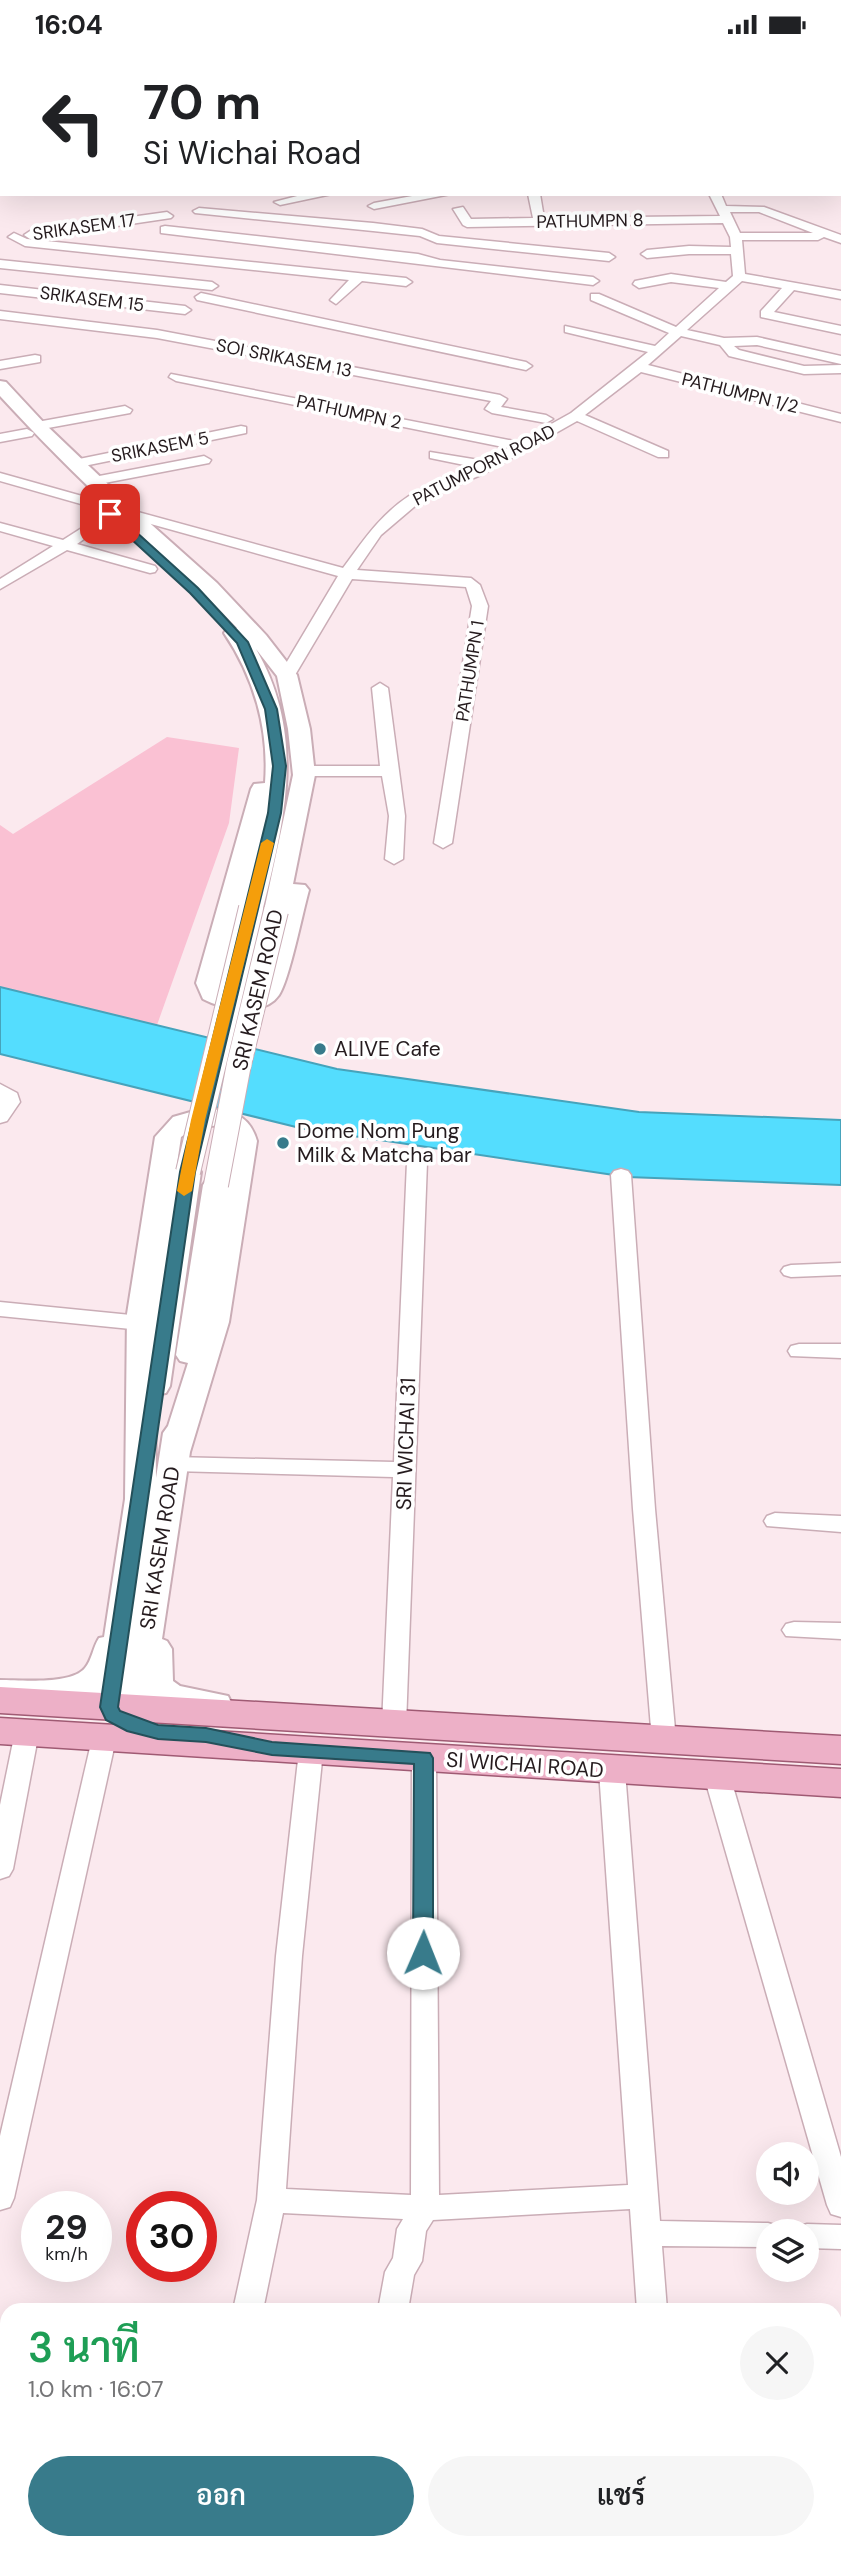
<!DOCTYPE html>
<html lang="th">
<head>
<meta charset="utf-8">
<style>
  :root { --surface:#fff; --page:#f6f6f6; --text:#202124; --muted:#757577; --accent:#387b8b }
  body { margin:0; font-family:"DM Sans",Sarabun,sans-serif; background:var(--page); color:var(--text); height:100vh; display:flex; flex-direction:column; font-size:26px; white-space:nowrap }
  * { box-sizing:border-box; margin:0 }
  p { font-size:23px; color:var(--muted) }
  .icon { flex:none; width:38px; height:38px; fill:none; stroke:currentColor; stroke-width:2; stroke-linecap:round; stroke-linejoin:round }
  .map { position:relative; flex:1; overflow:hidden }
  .sheet { position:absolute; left:0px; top:2254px; width:842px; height:247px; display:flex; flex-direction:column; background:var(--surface); border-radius:21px 21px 0 0; box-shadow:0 7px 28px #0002 }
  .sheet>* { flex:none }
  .guide { position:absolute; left:0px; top:0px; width:842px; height:147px; box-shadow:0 7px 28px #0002; background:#fff; color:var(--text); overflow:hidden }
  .buttons { position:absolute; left:756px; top:2093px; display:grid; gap:14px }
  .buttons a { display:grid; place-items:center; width:63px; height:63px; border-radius:50%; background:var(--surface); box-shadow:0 7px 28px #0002; font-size:35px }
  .speed { position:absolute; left:21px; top:2142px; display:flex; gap:14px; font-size:35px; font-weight:700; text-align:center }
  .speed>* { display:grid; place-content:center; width:91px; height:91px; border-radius:50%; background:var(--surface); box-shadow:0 7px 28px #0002; line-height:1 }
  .speed small { font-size:18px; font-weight:400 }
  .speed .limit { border:10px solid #d22; background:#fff; color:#111 }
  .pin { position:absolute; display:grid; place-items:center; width:60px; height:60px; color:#fff; margin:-30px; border-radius:14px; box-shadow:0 4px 10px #0006 }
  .me { position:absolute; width:77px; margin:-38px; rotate:1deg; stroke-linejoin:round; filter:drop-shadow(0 0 5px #0008) }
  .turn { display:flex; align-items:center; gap:24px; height:147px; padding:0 28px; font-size:32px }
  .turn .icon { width:91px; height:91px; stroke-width:2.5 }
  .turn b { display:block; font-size:49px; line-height:60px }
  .round { display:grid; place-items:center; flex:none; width:74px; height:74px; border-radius:37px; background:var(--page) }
  .overview { display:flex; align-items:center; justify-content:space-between; height:119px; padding:0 28px }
  h1 { font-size:42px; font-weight:600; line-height:52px; color:#1e9e55 }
  .button { display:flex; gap:14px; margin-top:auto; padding:14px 28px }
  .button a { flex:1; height:80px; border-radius:42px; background:var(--accent); color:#fff; font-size:28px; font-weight:600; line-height:80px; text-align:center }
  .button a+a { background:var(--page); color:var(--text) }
  .status { display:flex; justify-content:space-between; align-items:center; height:49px; padding:0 35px; background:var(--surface); direction:ltr }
  .status svg { height:19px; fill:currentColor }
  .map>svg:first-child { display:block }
</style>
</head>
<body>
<div class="status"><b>16:04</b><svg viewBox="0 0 49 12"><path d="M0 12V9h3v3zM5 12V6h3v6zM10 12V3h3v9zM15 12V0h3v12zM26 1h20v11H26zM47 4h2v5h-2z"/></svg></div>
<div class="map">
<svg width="841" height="2500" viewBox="0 0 841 2500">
  <rect width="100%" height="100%" fill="#fbe9ee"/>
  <!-- green -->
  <path fill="#fac1d3" d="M 167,688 L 239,699 L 229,774 L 157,976 L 0,938 L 0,776 L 13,785 Z"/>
  <!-- water -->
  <path fill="#54ddfe" stroke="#46a3bb" stroke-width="2" d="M 0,938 L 337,1020 L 639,1063 L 841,1071 L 841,1136 L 627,1128 L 300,1079 L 0,1005 Z"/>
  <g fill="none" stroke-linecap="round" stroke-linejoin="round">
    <defs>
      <g id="street">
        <path d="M 3,0 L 16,0 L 17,2 L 4,2 Z"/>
        <path d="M 67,0 L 82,0 L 66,2 Z"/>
        <path d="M 158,0 L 170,0 L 171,2 L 159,2 Z"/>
        <rect x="0" y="15" width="2" height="6"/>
        <rect x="0" y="47" width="2" height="7"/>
        <rect x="0" y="82" width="2" height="6"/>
        <rect x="0" y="121" width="2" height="6"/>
        <path d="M 305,145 L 332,145 L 280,156 L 274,153 Z"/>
        <path d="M 423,145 L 451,145 L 374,160 L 368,157 L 374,154 Z"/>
        <path d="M 528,145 L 540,145 L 544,169 L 720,167 L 709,145 L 721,145 L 726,157 L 764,158 L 841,186 L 841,194 L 824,188 L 818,191 L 742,191 L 745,225 L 841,242 L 841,250 L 794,241 L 774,263 L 841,277 L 841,285 L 761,268 L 761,262 L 782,239 L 742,232 L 687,281 L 724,289 L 757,288 L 841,307 L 841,315 L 757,296 L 734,297 L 739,301 L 804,317 L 841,316 L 841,324 L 804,325 L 729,307 L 720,296 L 681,287 L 648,316 L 841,365 L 841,373 L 641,323 L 585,366 L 668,402 L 668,408 L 658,408 L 577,372 L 483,425 L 421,452 L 381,486 L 357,521 L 471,529 L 480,536 L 488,557 L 452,794 L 443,799 L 434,794 L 472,557 L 466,538 L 352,530 L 295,626 L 287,631 L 279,626 L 338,527 L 122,467 L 120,464 L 127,460 L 343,519 C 363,492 380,466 409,447 C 429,435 453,428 474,418 L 430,409 L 430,403 L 485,412 L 508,399 L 176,332 L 169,328 L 171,325 L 519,393 L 571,364 L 648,303 L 565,283 L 565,277 L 655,297 L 669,284 L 591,251 L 591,245 L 599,245 L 676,278 L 719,239 L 671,233 L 639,239 L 633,235 L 635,232 L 671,225 L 726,233 L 733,227 L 731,205 L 689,205 L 647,209 L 641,205 L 647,201 L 689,197 L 731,198 L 730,188 L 723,174 L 467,178 L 463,176 L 453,160 L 463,158 L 471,170 L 533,169 ZM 730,163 L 759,163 L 813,184 L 740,184 Z"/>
        <path d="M 199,159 L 373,174 L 422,180 L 439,187 L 609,204 L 615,208 L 609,212 L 437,194 L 420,187 L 373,182 L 195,164 L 193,162 Z"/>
        <path d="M 167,163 L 173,167 L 171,169 L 30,190 L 24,186 L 30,182 Z"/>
        <path d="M 165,177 L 418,205 L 440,211 L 593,228 L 599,232 L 593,236 L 161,184 L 161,178 Z"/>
        <path d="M 14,184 L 27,190 L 406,229 L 412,233 L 406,237 L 362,232 L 336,255 L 330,251 L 349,231 L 25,197 L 8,188 Z"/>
        <path d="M 0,211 L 212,233 L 218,237 L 212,241 L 0,219 Z"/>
        <path d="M 0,236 L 185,257 L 191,261 L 185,265 L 0,244 Z"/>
        <path d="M 201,244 L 526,313 L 532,317 L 526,321 L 197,251 L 195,248 Z"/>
        <path d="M 0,262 L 157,281 L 500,346 L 507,350 L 501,358 L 546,366 L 553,370 L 546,374 L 492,364 L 485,360 L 491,352 L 157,289 L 0,270 Z"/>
        <path d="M 35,306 L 40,307 L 40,313 L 0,320 L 0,312 Z"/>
        <path d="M 125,357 L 132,361 L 130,364 L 37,381 L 30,377 L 37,373 Z"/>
        <path d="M 241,377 L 246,378 L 246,384 L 79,418 L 72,414 L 79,410 Z"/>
        <path d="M 27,380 L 34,384 L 32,387 L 0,393 L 0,385 Z"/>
        <path d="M 204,407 L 211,411 L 209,414 L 94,436 L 87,432 L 94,428 Z"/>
        <path d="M 0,424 L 107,454 L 109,457 L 102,461 L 0,432 Z"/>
        <path d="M 110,461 L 115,462 L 115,468 L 77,495 L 155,517 L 157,520 L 155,523 L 150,524 L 67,501 L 0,540 L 0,530 L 53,497 L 0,482 L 0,474 L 63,491 Z"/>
        <path d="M 380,634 L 388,639 L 405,767 L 403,810 L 394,815 L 385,810 L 389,767 L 382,727 L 303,727 L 295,722 L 303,717 L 380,717 L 372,639 Z"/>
        <path d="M 0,1035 L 17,1044 L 20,1053 L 7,1072 L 0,1074 Z"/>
        <path d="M 417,1107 L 424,1109 L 427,1113 L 406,1676 L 403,1682 L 394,1685 L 385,1682 L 382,1676 L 393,1428 L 173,1422 L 165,1420 L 162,1415 L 165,1410 L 173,1408 L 394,1413 L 407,1113 L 410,1109 Z"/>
        <path d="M 621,1120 L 628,1122 L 631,1126 L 655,1460 L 676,1691 L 673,1697 L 664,1700 L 655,1697 L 652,1691 L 633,1460 L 611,1126 L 614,1122 Z"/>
        <path d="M 841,1214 L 841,1226 L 791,1228 L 784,1226 L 781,1222 L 784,1218 L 791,1216 Z"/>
        <path d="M 0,1253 L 141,1267 L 148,1269 L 152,1274 L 148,1279 L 141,1281 L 0,1267 Z"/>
        <path d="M 799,1295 L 841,1295 L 841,1309 L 791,1307 L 788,1302 L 791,1297 Z"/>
        <path d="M 775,1464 L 841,1467 L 841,1483 L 767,1477 L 764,1472 L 767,1467 Z"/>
        <path d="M 794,1573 L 841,1574 L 841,1590 L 786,1587 L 782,1581 L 786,1575 Z"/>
        <path d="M 27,1674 L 36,1677 L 39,1683 L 13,1820 L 9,1827 L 0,1830 L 0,1756 L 15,1683 L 18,1677 Z"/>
        <path d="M 104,1681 L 113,1684 L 116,1690 L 14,2149 L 10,2158 L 0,2161 L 0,2087 L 92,1690 L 95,1684 Z"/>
        <path d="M 311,1693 L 320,1696 L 323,1702 L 302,1907 L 286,2140 L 411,2146 L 412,1709 L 415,1703 L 424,1700 L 433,1703 L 436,1709 L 439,2146 L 628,2136 L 599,1722 L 603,1715 L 612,1713 L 621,1715 L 625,1722 L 660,2172 L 768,2174 L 778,2177 L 781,2182 L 768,2182 L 768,2198 L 662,2197 L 667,2261 L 637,2261 L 630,2160 L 433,2171 L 426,2182 L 422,2212 L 414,2226 L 408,2261 L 378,2261 L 385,2223 L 393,2209 L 397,2180 L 403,2170 L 283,2164 L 263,2261 L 233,2261 L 257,2151 L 276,1907 L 299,1702 L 302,1696 Z"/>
        <path d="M 717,1718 L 726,1720 L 730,1727 L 841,2108 L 841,2168 L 831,2165 L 827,2156 L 704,1727 L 708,1720 Z"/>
        <path d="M 807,2175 L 841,2176 L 841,2200 L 807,2199 L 807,2182 L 795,2182 L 797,2178 Z"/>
        <path d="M 0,2342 L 7,2343 L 7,2371 L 0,2370 Z"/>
      </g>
      <g id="secondary">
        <path d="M 0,332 L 6,333 L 46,376 L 134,460 L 217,534 L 266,586 L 297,626 L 310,680 L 315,726 L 293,835 L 305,836 L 309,841 C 303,862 289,932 279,946 C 264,968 223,961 203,950 L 196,934 L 251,740 L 254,735 L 265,734 C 269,680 254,628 224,584 L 227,580 L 237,579 C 200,539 160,505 121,468 C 79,430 39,389 0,347 ZM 256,600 L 277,627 L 288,680 L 293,726 L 264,862 L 268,867 L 278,869 L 258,940 C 246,947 235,947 223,941 L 220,934 L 240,860 L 251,866 L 259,864 L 263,859 C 285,769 306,687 256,600 Z"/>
        <path d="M 201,1060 C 229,1060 249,1064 257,1092 L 229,1273 L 190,1403 L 162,1590 L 167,1592 L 172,1600 L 173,1632 L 180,1637 L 228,1647 L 232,1655 L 228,1663 C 207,1669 170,1663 153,1650 L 147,1667 L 135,1671 L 122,1664 L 109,1670 L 97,1666 L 93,1658 L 95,1644 L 59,1653 L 0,1655 L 0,1631 C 21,1631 71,1636 85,1619 C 92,1611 93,1598 99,1589 L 104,1588 L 125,1450 L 127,1265 L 155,1088 L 173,1068 ZM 198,1076 L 217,1077 L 228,1082 L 231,1092 L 225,1130 L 216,1128 L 207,1130 L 203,1136 L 176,1306 L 180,1312 L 188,1314 L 168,1377 L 163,1384 L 156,1429 L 155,1346 L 166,1344 L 170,1337 L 201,1123 L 197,1117 L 188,1115 L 176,1121 L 181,1088 Z"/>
      </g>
      <g id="primary">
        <path d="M 0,1638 L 841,1687 L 841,1715 L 0,1664 Z"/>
        <path d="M 0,1669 L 841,1720 L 841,1748 L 0,1695 Z"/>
      </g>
    </defs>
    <!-- street casing -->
    <use href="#street" stroke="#caadb6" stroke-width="3"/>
    <!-- secondary casing -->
    <use href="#secondary" stroke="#caadb6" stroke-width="4"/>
    <!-- primary casing -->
    <use href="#primary" stroke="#9f5a73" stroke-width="3"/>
    <!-- street -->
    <use href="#street" fill="#fff" fill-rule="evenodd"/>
    <!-- secondary -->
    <use href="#secondary" fill="#fff" fill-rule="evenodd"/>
    <!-- primary -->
    <use href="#primary" fill="#edb0c7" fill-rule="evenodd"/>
    <defs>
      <g id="secondary-bridge">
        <path d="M 188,1123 L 251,859"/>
        <path d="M 216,1136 L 239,1015 L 276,862"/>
      </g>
    </defs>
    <!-- secondary-bridge casing -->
    <use href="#secondary-bridge" stroke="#caadb6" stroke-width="26" stroke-linecap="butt"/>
    <!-- secondary-bridge -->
    <use href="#secondary-bridge" stroke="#fff" stroke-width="24"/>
  </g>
  <!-- route -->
  <path fill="#387b8b" stroke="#24505a" stroke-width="2" d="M 106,462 L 113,462 L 198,539 L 248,593 L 277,660 L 286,717 L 281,764 L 195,1123 L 118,1658 L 120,1662 L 158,1676 L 206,1679 L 272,1693 L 430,1704 L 433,1709 L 433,1904 L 430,1909 L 423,1912 L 415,1909 L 413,1904 L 414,1715 L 272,1706 L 206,1693 L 158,1690 L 127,1682 L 106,1671 L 100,1658 L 180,1123 L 268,764 L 273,717 L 265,660 L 237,594 L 190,544 L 106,467 Z"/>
  <!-- slow -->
  <path fill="#f59e0b" d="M 267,790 L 274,794 L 205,1071 L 192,1142 L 184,1147 L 177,1142 L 191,1071 L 261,794 Z"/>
  <!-- markers -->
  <g fill="#387b8b" stroke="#fff" stroke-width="2.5">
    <circle cx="320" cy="1000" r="7"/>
    <circle cx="283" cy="1094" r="7"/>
  </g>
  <g text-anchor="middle" stroke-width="7" stroke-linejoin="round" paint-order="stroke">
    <!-- far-street labels -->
    <g font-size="18" fill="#251b1e" stroke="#fff">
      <text transform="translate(590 172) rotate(-1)" y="6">PATHUMPN 8</text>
      <text transform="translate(84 178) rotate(-8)" y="6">SRIKASEM 17</text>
      <text transform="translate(92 250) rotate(7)" y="6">SRIKASEM 15</text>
      <text transform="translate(284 309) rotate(11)" y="6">SOI SRIKASEM 13</text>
      <text transform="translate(740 344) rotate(14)" y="6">PATHUMPN 1/2</text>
      <text transform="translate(349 363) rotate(12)" y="6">PATHUMPN 2</text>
      <text transform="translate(160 398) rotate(-11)" y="6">SRIKASEM 5</text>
      <text transform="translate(484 416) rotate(-27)" y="6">PATUMPORN ROAD</text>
      <text transform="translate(470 622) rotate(-81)" y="6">PATHUMPN 1</text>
    </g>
    <!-- street labels -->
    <g font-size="21" fill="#251b1e" stroke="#fff">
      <text transform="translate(258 941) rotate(-77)" y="7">SRI KASEM ROAD</text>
      <text transform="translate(406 1395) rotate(-88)" y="7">SRI WICHAI 31</text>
      <text transform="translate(160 1499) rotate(-81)" y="7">SRI KASEM ROAD</text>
      <text transform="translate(525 1716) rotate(4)" y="7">SI WICHAI ROAD</text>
    </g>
    <!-- poi labels -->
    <g font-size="21" fill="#251b1e" stroke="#fff" text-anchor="start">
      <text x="334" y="1007">ALIVE Cafe</text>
      <text x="297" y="1089">Dome Nom Pung<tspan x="297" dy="24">Milk &amp; Matcha bar</tspan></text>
    </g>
  </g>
</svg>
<div class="buttons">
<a><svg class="icon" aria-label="sound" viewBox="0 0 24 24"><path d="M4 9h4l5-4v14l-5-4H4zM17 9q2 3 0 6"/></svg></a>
<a><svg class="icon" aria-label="layers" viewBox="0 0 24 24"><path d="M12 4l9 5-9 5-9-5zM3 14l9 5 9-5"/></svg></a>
</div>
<div class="speed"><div>29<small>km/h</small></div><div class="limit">30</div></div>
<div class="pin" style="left:110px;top:465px;background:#d93025"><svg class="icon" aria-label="arrive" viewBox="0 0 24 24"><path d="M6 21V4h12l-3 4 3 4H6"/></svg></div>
<svg class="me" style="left:423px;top:1904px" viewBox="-20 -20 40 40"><circle r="19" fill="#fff"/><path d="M0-13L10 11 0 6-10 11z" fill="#387b8b"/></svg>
<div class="guide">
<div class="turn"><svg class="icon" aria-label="left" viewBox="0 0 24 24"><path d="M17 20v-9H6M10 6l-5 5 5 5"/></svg><div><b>70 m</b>Si Wichai Road</div></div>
</div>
<section class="sheet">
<div class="overview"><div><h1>3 นาที</h1><p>1.0 km · 16:07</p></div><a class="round"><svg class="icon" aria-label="close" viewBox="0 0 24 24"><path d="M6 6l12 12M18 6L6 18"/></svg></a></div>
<div class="button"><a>ออก</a><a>แชร์</a></div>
</section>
</div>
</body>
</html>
